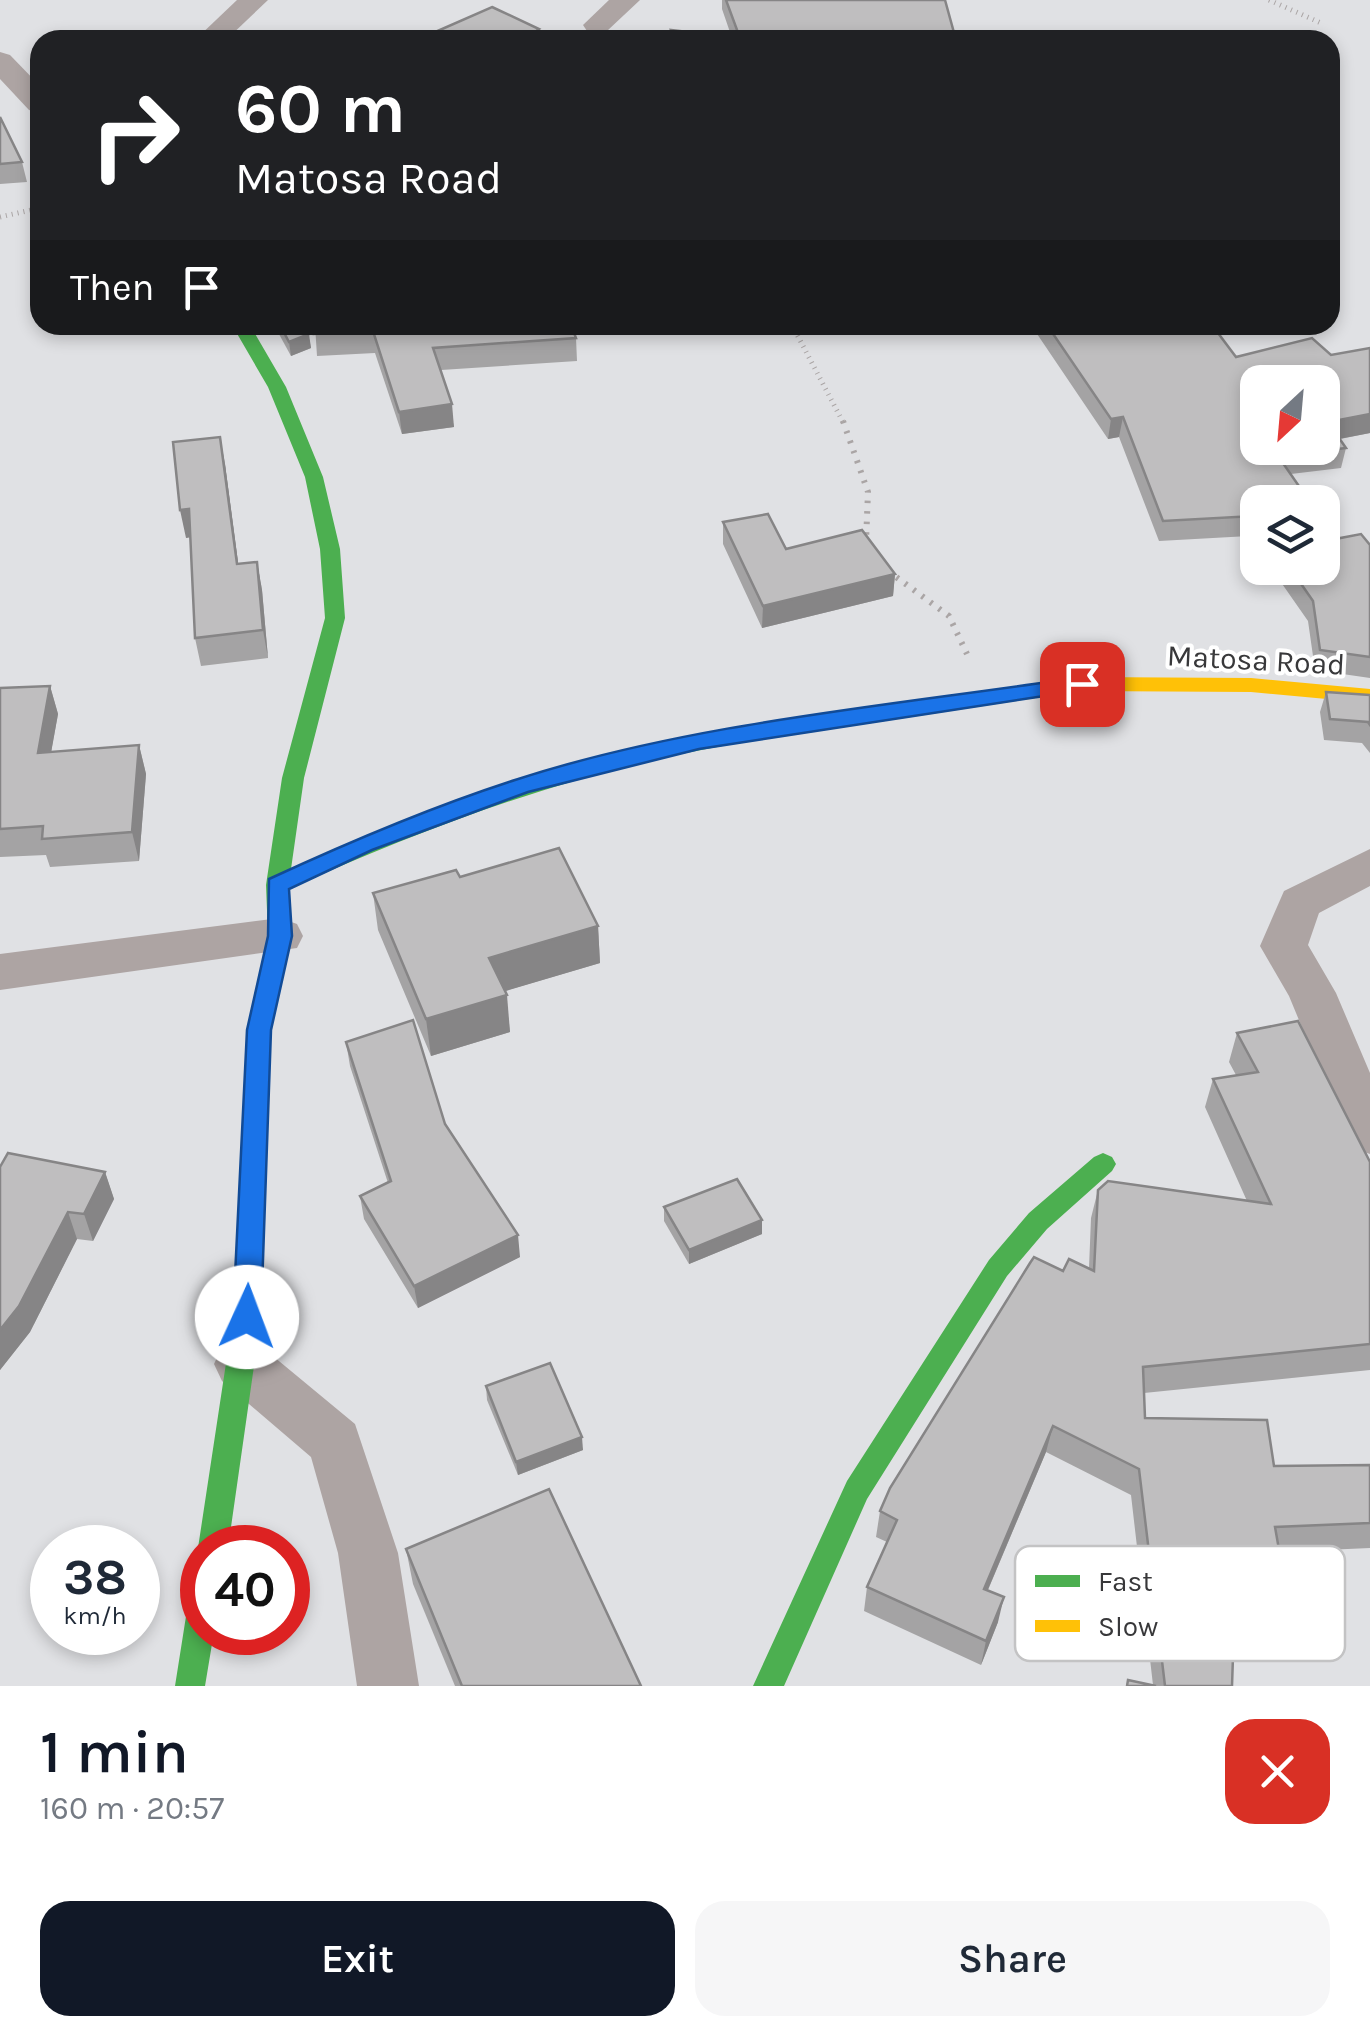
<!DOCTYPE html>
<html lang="en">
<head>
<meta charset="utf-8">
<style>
  :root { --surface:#fff; --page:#f6f6f7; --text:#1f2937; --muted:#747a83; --accent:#111827 }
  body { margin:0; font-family:Karla,sans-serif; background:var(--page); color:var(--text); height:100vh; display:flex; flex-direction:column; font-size:38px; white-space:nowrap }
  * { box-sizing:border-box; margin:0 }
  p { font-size:32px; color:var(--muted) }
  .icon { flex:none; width:55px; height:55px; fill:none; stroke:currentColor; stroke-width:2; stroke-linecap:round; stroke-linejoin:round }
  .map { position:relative; height:1686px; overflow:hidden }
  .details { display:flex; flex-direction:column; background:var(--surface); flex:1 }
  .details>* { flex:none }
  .banner { position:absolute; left:30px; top:30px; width:1310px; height:305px; border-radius:30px; box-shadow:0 5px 15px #0003; background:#202124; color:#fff; overflow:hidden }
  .needle { width:65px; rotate:206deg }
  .controls { position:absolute; left:1240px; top:365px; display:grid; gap:20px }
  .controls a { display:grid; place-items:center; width:100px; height:100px; border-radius:20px; background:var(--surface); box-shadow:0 5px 15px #0003; font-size:50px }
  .speed { position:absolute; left:30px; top:1525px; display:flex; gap:20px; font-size:50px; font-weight:700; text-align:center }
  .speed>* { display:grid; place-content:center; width:130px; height:130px; border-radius:50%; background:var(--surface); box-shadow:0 5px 15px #0003; line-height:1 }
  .speed small { font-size:25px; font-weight:400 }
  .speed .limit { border:15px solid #d22; background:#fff; color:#111 }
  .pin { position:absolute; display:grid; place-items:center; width:85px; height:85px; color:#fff; margin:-42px; border-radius:20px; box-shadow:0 5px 15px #0006 }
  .me { position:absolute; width:110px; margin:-55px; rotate:2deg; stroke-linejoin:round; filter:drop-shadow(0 0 8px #0008) }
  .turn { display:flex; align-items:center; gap:35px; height:210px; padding:0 40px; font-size:45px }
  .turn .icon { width:130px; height:130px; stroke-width:2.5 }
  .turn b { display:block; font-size:70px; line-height:85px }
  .then { display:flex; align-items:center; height:95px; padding:0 40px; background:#0003; gap:20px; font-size:38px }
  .round { display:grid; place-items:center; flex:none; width:105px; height:105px; border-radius:30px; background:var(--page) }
  .head { display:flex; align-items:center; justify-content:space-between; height:170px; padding:0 40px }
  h1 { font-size:60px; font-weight:600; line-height:75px; color:var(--accent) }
  .primary-button { display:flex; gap:20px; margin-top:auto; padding:20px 40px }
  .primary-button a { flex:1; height:115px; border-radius:30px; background:var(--accent); color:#fff; font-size:40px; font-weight:600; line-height:115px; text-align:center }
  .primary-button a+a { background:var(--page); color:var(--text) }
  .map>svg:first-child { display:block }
</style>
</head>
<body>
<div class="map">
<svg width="1370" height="1686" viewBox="0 0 1370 1686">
  <rect width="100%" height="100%" fill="#e0e1e4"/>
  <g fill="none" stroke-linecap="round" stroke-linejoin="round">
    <!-- path-far1 -->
    <g stroke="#aaa5a5" stroke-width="5" stroke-dasharray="1 5" stroke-linecap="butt">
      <path d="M 1269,0 L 1321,23"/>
      <path d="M 0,217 L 40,208"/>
      <path d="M 792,325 L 844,424"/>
    </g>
    <!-- path -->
    <g stroke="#aaa5a5" stroke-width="6" stroke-dasharray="2.5 8" stroke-linecap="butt">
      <path d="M 843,421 L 868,492 L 866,542"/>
      <path d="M 888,571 L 949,616 L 967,654"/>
    </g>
    <!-- street -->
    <g fill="#ada4a3" fill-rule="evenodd">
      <path d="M 237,0 L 268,0 L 226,40 L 195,40 Z"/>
      <path d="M 609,0 L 640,0 L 607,31 L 587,31 L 583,25 Z"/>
      <path d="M 0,52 L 10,55 L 40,86 L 40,113 L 29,110 L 0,79 Z"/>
      <path d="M 1370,849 L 1370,886 L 1319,913 L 1308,945 L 1336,993 L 1370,1073 L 1370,1154 L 1352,1148 L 1289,996 L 1260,946 L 1284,891 Z"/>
      <path d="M 280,918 L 297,924 L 303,936 L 297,948 L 0,990 L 0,954 Z"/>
      <path d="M 242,1339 L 262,1347 L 355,1424 L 398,1553 L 419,1686 L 357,1686 L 338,1553 L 311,1457 L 222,1381 L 214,1364 L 222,1347 Z"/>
    </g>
    <!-- fast -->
    <g fill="#4caf50" fill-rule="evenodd">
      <path d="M 232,325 L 250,325 L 286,387 L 323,477 L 340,549 L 345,618 L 304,778 L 291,869 C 432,807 575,757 728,731 L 739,738 L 728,745 C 574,772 431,825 289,889 L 292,936 L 271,1031 L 261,1317 L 228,1548 L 202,1548 L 202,1558 L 198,1548 L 233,1317 L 247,1031 L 268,936 L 266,885 L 282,778 L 325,618 L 320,549 L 305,477 L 268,387 Z"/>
      <path d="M 1103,1153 L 1112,1157 L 1116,1164 L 1112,1171 L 1047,1229 L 1007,1276 L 867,1499 L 784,1686 L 753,1686 L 847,1481 L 989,1260 L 1029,1213 L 1094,1157 Z"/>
      <path d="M 202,1595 L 202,1632 L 214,1632 L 205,1686 L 175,1686 L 187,1610 L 191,1600 Z"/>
    </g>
    <!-- slow -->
    <path fill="#ffc107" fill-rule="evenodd" d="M 1082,677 L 1251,678 L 1370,689 L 1370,703 L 1251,692 L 1082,691 L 728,745 L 717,738 L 728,731 Z"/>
  </g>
  <!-- wall -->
  <g fill="#a4a3a4">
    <path d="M 722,0 L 945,0 L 956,40 L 671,40 L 671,30 L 732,38 L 722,9 Z"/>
    <path d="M 0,117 L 22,162 L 27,182 L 0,184 Z"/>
    <path d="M 274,325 L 306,325 L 311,348 L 291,356 Z"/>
    <path d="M 315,325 L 576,338 L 577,361 L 441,370 L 454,427 L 402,434 L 375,353 L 317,356 Z"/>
    <path d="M 1031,325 L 1212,325 L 1236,357 L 1370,433 L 1340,439 L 1346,448 L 1341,468 L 1291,474 L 1258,502 L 1258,549 L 1249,536 L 1159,541 L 1119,437 L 1108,439 Z"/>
    <path d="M 225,464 L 238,564 L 257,562 L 262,590 L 268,658 L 201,666 L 195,638 L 191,537 L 186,538 Z"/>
    <path d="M 723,522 L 786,549 L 895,574 L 893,596 L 762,628 L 723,544 Z"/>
    <path d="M 1335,539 L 1370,545 L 1370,678 L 1315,670 L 1308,621 L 1271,568 L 1322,568 Z"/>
    <path d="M 50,686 L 58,714 L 51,752 L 139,745 L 146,774 L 139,861 L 50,867 L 46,855 L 0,857 L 0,688 Z"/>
    <path d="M 1326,692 L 1370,695 L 1370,753 L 1362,743 L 1324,740 L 1320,712 Z"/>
    <path d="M 460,877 L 598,926 L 600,963 L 505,991 L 510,1032 L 431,1056 L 378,930 L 373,893 Z"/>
    <path d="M 1237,1033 L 1370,1162 L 1370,1370 L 1144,1393 L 1145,1418 L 1274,1466 L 1370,1465 L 1370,1548 L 1280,1552 L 1293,1629 L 1282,1653 L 1234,1652 L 1232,1686 L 1126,1686 L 1128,1680 L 1153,1685 L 1131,1495 L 1046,1452 L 988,1590 L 998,1622 L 981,1665 L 864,1611 L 867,1587 L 887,1542 L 876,1537 L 880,1511 L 1063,1271 L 1089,1268 L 1091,1218 L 1098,1190 L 1247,1201 L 1205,1107 L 1213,1079 L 1236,1075 L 1229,1062 Z"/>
    <path d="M 346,1042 L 520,1257 L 418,1308 L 364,1219 L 360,1196 L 388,1183 L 350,1066 Z"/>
    <path d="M 0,1167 L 105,1172 L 114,1199 L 93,1241 L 77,1239 L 30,1332 L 0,1370 Z"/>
    <path d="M 664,1207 L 762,1220 L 762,1234 L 689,1264 L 664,1221 Z"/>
    <path d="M 486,1386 L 583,1450 L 518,1475 L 487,1400 Z"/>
    <path d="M 406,1549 L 641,1686 L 455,1686 L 413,1584 Z"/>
  </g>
  <!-- shaded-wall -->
  <g fill="#868586">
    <path d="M 539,29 L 540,40 L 524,40 Z"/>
    <path d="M 309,334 L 311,348 L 291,356 L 289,342 Z"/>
    <path d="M 452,404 L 454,427 L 402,434 L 399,412 Z"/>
    <path d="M 1370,414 L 1370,433 L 1323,442 L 1328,422 Z"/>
    <path d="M 1123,417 L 1119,437 L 1108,439 L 1111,419 Z"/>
    <path d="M 220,437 L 225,464 L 242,592 L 237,564 Z"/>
    <path d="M 189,509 L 195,536 L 186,538 L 180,510 Z"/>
    <path d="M 257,562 L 262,590 L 268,658 L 263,630 Z"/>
    <path d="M 895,574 L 893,596 L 762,628 L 763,606 Z"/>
    <path d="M 50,686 L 58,714 L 46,781 L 38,753 Z"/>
    <path d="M 139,745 L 146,774 L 139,861 L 132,832 Z"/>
    <path d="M 598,926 L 600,963 L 492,995 L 489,958 Z"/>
    <path d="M 507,995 L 510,1032 L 431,1056 L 426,1019 Z"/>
    <path d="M 105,1172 L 114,1199 L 93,1241 L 84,1214 Z"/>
    <path d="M 68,1212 L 77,1239 L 30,1332 L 0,1370 L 0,1330 Z"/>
    <path d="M 762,1220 L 762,1234 L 689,1264 L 689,1250 Z"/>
    <path d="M 518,1235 L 520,1257 L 418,1308 L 414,1286 Z"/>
    <path d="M 1053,1426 L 1046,1452 L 978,1613 L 984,1589 Z"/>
    <path d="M 582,1437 L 583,1450 L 518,1475 L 516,1462 Z"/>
    <path d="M 1004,1597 L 998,1622 L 981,1665 L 986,1641 Z"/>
  </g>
  <!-- building -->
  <g fill="#bfbebf" stroke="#868586" stroke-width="2.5" fill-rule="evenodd">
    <path d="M 726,0 L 945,0 L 956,40 L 675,40 L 671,30 L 740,38 Z"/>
    <path d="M 492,7 L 539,29 L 524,40 L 417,40 Z"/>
    <path d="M 0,117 L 22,162 L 0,164 Z"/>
    <path d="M 280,325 L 306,325 L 309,334 L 289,342 Z"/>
    <path d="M 315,325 L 571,325 L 576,338 L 433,348 L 452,404 L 399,412 L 373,331 L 314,334 Z"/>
    <path d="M 1047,325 L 1212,325 L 1236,357 L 1312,338 L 1331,355 L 1370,348 L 1370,414 L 1328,422 L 1346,448 L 1278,456 L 1310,502 L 1258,502 L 1258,521 L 1254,516 L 1163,521 L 1123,417 L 1111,419 ZM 1258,382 L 1322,382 L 1322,448 L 1258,448 Z"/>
    <path d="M 220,437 L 237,564 L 257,562 L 263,630 L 195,638 L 189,509 L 180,510 L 173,442 Z"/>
    <path d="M 768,514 L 786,549 L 862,530 L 895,574 L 763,606 L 723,522 Z"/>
    <path d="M 1322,520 L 1335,539 L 1361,534 L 1370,545 L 1370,657 L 1320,650 L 1313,601 L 1290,568 L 1322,568 Z"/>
    <path d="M 50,686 L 38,753 L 139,745 L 132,832 L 42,839 L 43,826 L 0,829 L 0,688 Z"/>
    <path d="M 1326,692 L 1370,695 L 1370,725 L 1368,722 L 1330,719 Z"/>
    <path d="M 559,848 L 598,926 L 489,958 L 507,995 L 426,1019 L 373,893 L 456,870 L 460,877 Z"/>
    <path d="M 413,1020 L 445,1124 L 518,1235 L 414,1286 L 360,1196 L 391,1181 L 346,1042 Z"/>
    <path d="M 1298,1021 L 1370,1162 L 1370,1344 L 1143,1367 L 1145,1418 L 1267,1420 L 1274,1466 L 1370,1465 L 1370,1523 L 1275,1527 L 1293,1629 L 1234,1627 L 1232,1686 L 1165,1686 L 1139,1469 L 1053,1426 L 984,1589 L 1004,1597 L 986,1641 L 867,1587 L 897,1520 L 880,1511 L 890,1488 L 1030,1263 L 1034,1257 L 1063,1271 L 1069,1259 L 1094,1271 L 1098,1190 L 1108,1181 L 1271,1204 L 1213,1079 L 1258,1072 L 1237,1033 Z"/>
    <path d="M 8,1153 L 105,1172 L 84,1214 L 68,1212 L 19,1306 L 0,1330 L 0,1167 Z"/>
    <path d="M 737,1179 L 762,1220 L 689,1250 L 664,1207 Z"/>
    <path d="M 550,1363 L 582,1437 L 516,1462 L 486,1386 Z"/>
    <path d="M 549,1489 L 641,1686 L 462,1686 L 406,1549 Z"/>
    <path d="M 1128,1680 L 1156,1686 L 1127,1686 Z"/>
  </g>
  <!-- route -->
  <path fill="#1a73e8" stroke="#114b97" stroke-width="2.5" d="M 1082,677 L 1093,684 L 1090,689 L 699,749 L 528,792 L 372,850 L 289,889 L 292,936 L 271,1030 L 261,1317 L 257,1326 L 247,1329 L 238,1326 L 233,1317 L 247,1030 L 268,936 L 269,879 C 349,842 431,807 515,780 C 692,722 898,705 1082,677 Z"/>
  <g text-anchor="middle" stroke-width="8" stroke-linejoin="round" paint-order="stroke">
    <!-- street labels -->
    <g font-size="30" fill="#38383a" stroke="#fff">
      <text transform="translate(1256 660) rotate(3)" y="10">Matosa Road</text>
    </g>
  </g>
  <!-- legend -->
  <rect x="1015" y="1546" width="330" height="115" rx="15" fill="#fff" stroke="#c3c3c4" stroke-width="2.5"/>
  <rect x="1035" y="1575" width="45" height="12" fill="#4caf50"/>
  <rect x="1035" y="1620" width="45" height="12" fill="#ffc107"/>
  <g font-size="28" fill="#38383a">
    <text x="1098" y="1591">Fast</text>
    <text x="1098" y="1636">Slow</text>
  </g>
</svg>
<div class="controls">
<a><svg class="needle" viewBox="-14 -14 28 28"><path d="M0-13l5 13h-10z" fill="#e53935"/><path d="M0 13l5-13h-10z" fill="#747a83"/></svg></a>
<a><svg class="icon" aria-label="layers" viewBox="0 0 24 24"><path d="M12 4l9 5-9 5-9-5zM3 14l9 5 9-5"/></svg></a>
</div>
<div class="speed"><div>38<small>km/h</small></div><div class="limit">40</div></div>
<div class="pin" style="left:1082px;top:684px;background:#d93025"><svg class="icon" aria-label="arrive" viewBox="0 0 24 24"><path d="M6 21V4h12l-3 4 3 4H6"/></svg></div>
<svg class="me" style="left:247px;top:1317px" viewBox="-20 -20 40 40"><circle r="19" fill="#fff"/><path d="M0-13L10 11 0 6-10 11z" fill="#1a73e8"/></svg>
<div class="banner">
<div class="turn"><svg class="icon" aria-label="right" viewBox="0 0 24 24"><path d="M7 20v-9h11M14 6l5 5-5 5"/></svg><div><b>60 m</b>Matosa Road</div></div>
<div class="then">Then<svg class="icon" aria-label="arrive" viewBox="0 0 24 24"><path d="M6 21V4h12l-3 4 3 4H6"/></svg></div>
</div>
</div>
<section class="details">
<div class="head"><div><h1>1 min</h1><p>160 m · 20:57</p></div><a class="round" style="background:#d93025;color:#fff"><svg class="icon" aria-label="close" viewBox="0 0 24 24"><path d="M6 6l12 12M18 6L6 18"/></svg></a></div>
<div class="primary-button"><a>Exit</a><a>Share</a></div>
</section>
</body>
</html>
